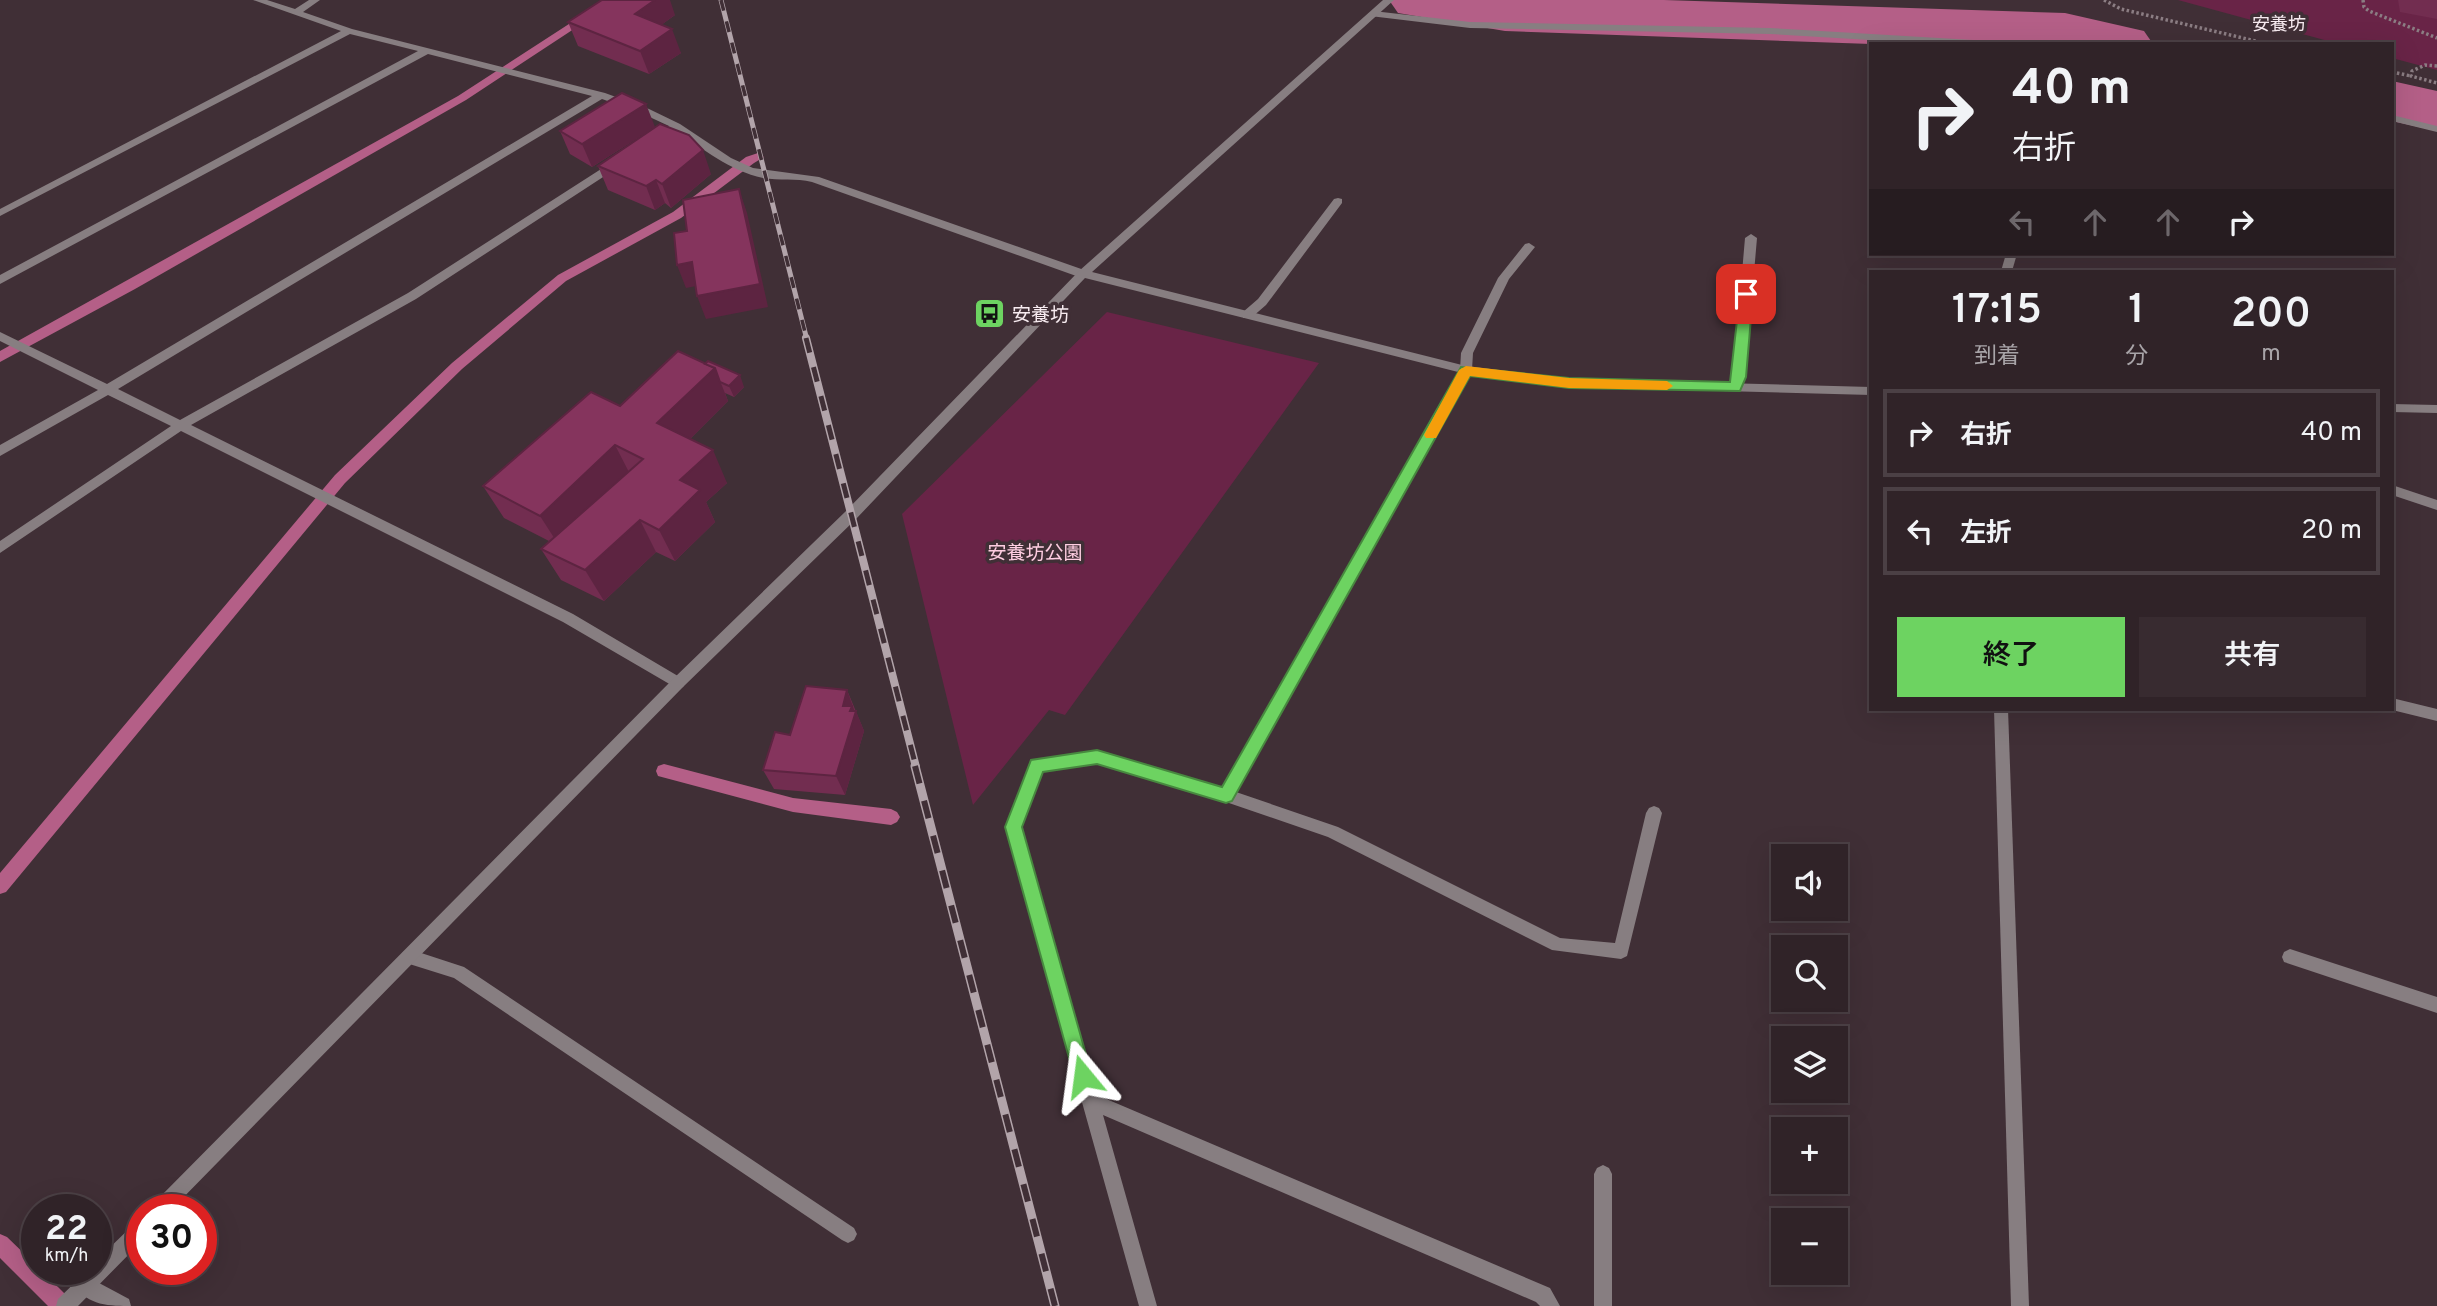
<!DOCTYPE html>
<html lang="ja">
<head>
<meta charset="utf-8">
<style>
  :root { --surface:#302328; --page:#382b30; --text:#f1f3f6; --muted:#a8a4a8; --line:#4b4045; --accent:#6dd361 }
  body { margin:0; font-family:Overpass,"Noto Sans JP",sans-serif; background:var(--page); color:var(--text); height:100vh; display:flex; flex-direction:column; font-size:26px; white-space:nowrap }
  * { box-sizing:border-box; margin:0 }
  p { font-size:23px; color:var(--muted) }
  .icon { flex:none; width:38px; height:38px; fill:none; stroke:currentColor; stroke-width:2; stroke-linecap:round; stroke-linejoin:round }
  .map { position:relative; flex:1; overflow:hidden }
  .details { position:absolute; left:1869px; top:270px; width:525px; height:441px; display:flex; flex-direction:column; background:var(--surface); border-radius:0px; box-shadow:0 7px 28px #0002,0 0 0 2px var(--line) }
  .details>* { flex:none }
  .banner { position:absolute; left:1869px; top:42px; width:525px; height:214px; border-radius:0px; box-shadow:0 7px 28px #0002,0 0 0 2px var(--line); background:#302328; color:var(--text); overflow:hidden }
  .fabs { position:absolute; left:1771px; top:844px; display:grid; gap:14px }
  .fabs a { display:grid; place-items:center; width:77px; height:77px; border-radius:0px; background:var(--surface); box-shadow:0 7px 28px #0002,0 0 0 2px var(--line); font-size:35px }
  .speed { position:absolute; left:21px; top:1194px; display:flex; gap:14px; font-size:35px; font-weight:700; text-align:center }
  .speed>* { display:grid; place-content:center; width:91px; height:91px; border-radius:50%; background:var(--surface); box-shadow:0 7px 28px #0002,0 0 0 2px var(--line); line-height:1 }
  .speed small { font-size:18px; font-weight:400 }
  .speed .limit { border:10px solid #d22; background:#fff; color:#111 }
  .pin { position:absolute; display:grid; place-items:center; width:60px; height:60px; color:#fff; margin:-30px; border-radius:14px; box-shadow:0 4px 10px #0006 }
  .me { position:absolute; width:77px; margin:-38px; rotate:344deg; stroke-linejoin:round; filter:drop-shadow(0 0 5px #0008) }
  .turn { display:flex; align-items:center; gap:24px; height:147px; padding:0 28px; font-size:32px }
  .turn .icon { width:91px; height:91px; stroke-width:2.5 }
  .turn b { display:block; font-size:49px; line-height:60px }
  .lanes { display:flex; align-items:center; height:66px; padding:0 28px; background:#0003; justify-content:center; gap:35px; direction:ltr }
  .lanes .off { opacity:.35 }
  .eta { display:flex; justify-content:space-evenly; align-items:center; height:119px; text-align:center }
  .eta b { font-size:42px; font-weight:600; line-height:49px }
  .cta { display:flex; gap:14px; margin-top:auto; padding:14px 28px }
  .cta a { flex:1; height:80px; border-radius:0px; background:var(--accent); color:#111; font-size:28px; font-weight:600; line-height:80px; text-align:center }
  .cta a+a { background:var(--page); color:var(--text) }
  ul { padding:0; list-style:none }
  li { display:flex; align-items:center; gap:21px; height:88px; margin:0 14px 10px; padding:0 14px; border:4px solid var(--line); border-radius:0px }
  li div { flex:1 }
  li b { display:block; font-size:26px }
  li em { font-style:normal }
  .map>svg:first-child { display:block }
</style>
</head>
<body>
<div class="map">
<svg width="2437" height="1306" viewBox="0 0 2437 1306">
  <rect width="100%" height="100%" fill="#402f36"/>
  <!-- green -->
  <g fill="#692447">
    <path d="M 2178,0 L 2437,0 L 2437,70 L 2392,58 L 2392,44 L 2339,44 Z"/>
    <path d="M 1107,312 L 1319,363 L 1065,715 L 1049,710 L 973,805 L 902,514 Z"/>
  </g>
  <g fill="none" stroke-linecap="round" stroke-linejoin="round">
    <!-- stream -->
    <g fill="#b45f87" fill-rule="evenodd">
      <path d="M 606,0 L 618,0 L 466,100 L 135,289 L 0,362 L 0,351 L 458,96 Z"/>
      <path d="M 758,153 L 764,157 L 754,163 L 681,218 L 566,281 L 462,369 L 345,483 L 6,892 L 0,894 L 0,873 L 335,475 L 452,363 L 558,275 L 673,212 L 746,157 Z"/>
      <path d="M 664,764 L 793,798 L 891,809 L 897,812 L 900,817 L 897,822 L 891,825 L 793,812 L 658,776 L 656,771 L 658,766 Z"/>
      <path d="M 0,1234 L 7,1237 L 37,1266 L 37,1269 L 40,1269 L 70,1299 L 74,1306 L 48,1306 L 0,1258 Z"/>
    </g>
    <!-- river -->
    <g fill="#b45f87" fill-rule="evenodd">
      <path d="M 1389,0 L 1664,0 L 2065,13 L 2144,31 L 2153,44 L 1871,44 L 1505,31 L 1398,13 Z"/>
      <path d="M 2392,81 L 2437,91 L 2437,131 L 2392,121 Z"/>
    </g>
    <!-- path -->
    <g stroke="#8b7d83" stroke-width="3.5" stroke-dasharray="2.5 2.5" stroke-linecap="butt">
      <path d="M 2104,0 L 2121,9 L 2268,44"/>
      <path d="M 2363,0 L 2364,7 L 2369,11 L 2437,38"/>
      <path d="M 2437,66 L 2425,65 L 2412,71 L 2411,76 L 2437,83"/>
      <path d="M 2392,72 L 2411,76"/>
    </g>
    <!-- minor -->
    <g fill="#877e81" fill-rule="evenodd">
      <path d="M 253,0 L 267,0 L 295,9 L 309,0 L 320,0 L 303,12 L 352,29 L 605,93 L 649,109 L 680,124 L 731,158 L 753,168 L 819,177 L 1087,271 L 1089,274 L 1083,278 L 1079,277 L 812,182 C 796,178 779,181 763,178 C 730,171 703,149 676,130 L 661,140 L 653,140 L 653,136 L 669,126 L 641,113 L 602,99 L 118,389 L 180,420 L 408,293 L 612,162 L 620,162 L 620,166 L 416,299 L 191,425 L 573,614 L 683,679 L 685,683 L 683,687 L 678,689 L 563,622 L 181,431 L 0,553 L 0,541 L 171,426 L 108,395 L 0,456 L 0,445 L 98,390 L 0,341 L 0,332 L 107,384 L 592,96 L 428,54 L 0,284 L 0,275 L 418,51 L 350,34 L 0,216 L 0,209 L 341,31 Z"/>
      <path d="M 1373,11 L 1470,22 L 1770,28 L 1990,41 L 1995,44 L 1937,44 L 1770,34 L 1470,28 L 1370,16 L 1368,14 Z"/>
      <path d="M 2392,115 L 2437,126 L 2437,132 L 2392,121 Z"/>
      <path d="M 1338,198 L 1342,199 L 1342,203 L 1266,305 L 1251,318 L 1243,318 L 1243,312 L 1258,299 L 1334,199 Z"/>
      <path d="M 1751,234 L 1757,238 L 1745,377 L 1739,390 L 1735,391 L 1729,387 L 1733,377 L 1745,238 Z"/>
      <path d="M 1529,243 L 1535,247 L 1509,279 L 1473,353 L 1472,370 L 1462,390 L 1236,792 L 1338,827 L 1560,938 L 1615,943 L 1646,813 L 1649,808 L 1654,806 L 1659,808 L 1662,813 L 1627,956 L 1621,959 L 1552,950 L 1328,837 L 1226,802 L 1097,763 L 1041,771 L 1021,827 L 1097,1095 L 1550,1288 L 1560,1306 L 1540,1306 L 1536,1302 L 1103,1115 L 1157,1306 L 1139,1306 L 1005,827 L 1029,765 L 1031,760 L 1036,759 L 1097,751 L 1222,787 L 1450,390 L 1460,370 L 1461,353 L 1498,278 L 1525,244 Z"/>
      <path d="M 2006,254 L 2017,254 L 2012,271 L 2001,271 Z"/>
      <path d="M 2392,485 L 2437,500 L 2437,510 L 2392,495 Z"/>
      <path d="M 2392,698 L 2437,709 L 2437,721 L 2388,709 L 2392,709 Z"/>
      <path d="M 1994,709 L 2008,709 L 2029,1306 L 2011,1306 Z"/>
      <path d="M 409,949 L 464,967 L 854,1228 L 857,1234 L 854,1240 L 848,1243 L 842,1240 L 454,978 L 403,962 L 401,957 L 403,952 Z"/>
      <path d="M 2290,949 L 2437,997 L 2437,1013 L 2284,962 L 2282,957 L 2284,952 Z"/>
      <path d="M 1603,1165 L 1609,1168 L 1612,1174 L 1612,1306 L 1594,1306 L 1594,1174 L 1597,1168 Z"/>
      <path d="M 86,1276 L 129,1299 L 131,1306 C 112,1306 85,1306 77,1285 L 79,1278 Z"/>
    </g>
    <!-- tertiary -->
    <g fill="#877e81" fill-rule="evenodd">
      <path d="M 1383,0 L 1394,0 L 1092,272 L 1466,366 L 1569,379 L 1871,387 L 1871,395 L 1569,387 L 1466,374 L 1085,278 L 856,519 L 683,687 L 172,1209 L 151,1209 L 154,1203 L 673,679 L 846,511 L 1079,271 Z"/>
      <path d="M 2392,404 L 2437,405 L 2437,413 L 2392,412 Z"/>
      <path d="M 142,1219 L 142,1241 L 78,1306 L 56,1306 L 58,1299 L 89,1269 L 96,1269 L 96,1261 L 136,1222 Z"/>
    </g>
    <defs>
      <path id="rail-far2" d="M 721,0 L 807,340"/>
      <path id="rail-far1" d="M 806,338 L 916,767"/>
      <path id="rail" d="M 915,766 L 1055,1306"/>
    </defs>
    <!-- rail-far2 casing -->
    <use href="#rail-far2" stroke="#b2a4aa" stroke-width="5"/>
    <!-- rail-far1 casing -->
    <use href="#rail-far1" stroke="#b2a4aa" stroke-width="8"/>
    <!-- rail casing -->
    <use href="#rail" stroke="#b2a4aa" stroke-width="9"/>
    <!-- rail-far2 -->
    <use href="#rail-far2" stroke="#402f36" stroke-width="3.5" stroke-dasharray="11" stroke-linecap="butt"/>
    <!-- rail-far1 -->
    <use href="#rail-far1" stroke="#402f36" stroke-width="5" stroke-dasharray="15" stroke-linecap="butt"/>
    <!-- rail -->
    <use href="#rail" stroke="#402f36" stroke-width="6" stroke-dasharray="18" stroke-linecap="butt"/>
  </g>
  <!-- wall -->
  <g fill="#722d50">
    <path d="M 2398,0 L 2437,0 L 2437,19 L 2400,12 Z"/>
    <path d="M 675,15 L 661,25 L 681,53 L 649,74 L 578,46 L 568,22 Z"/>
    <path d="M 655,127 L 592,167 L 570,154 L 560,131 Z"/>
    <path d="M 598,166 L 711,174 L 671,208 L 665,203 L 655,210 L 608,190 Z"/>
    <path d="M 678,351 L 744,387 L 734,397 L 725,393 L 728,401 L 690,439 L 727,483 L 706,502 L 715,522 L 675,561 L 656,552 L 604,601 L 561,580 L 541,549 L 549,541 L 504,518 L 483,486 L 620,406 Z"/>
    <path d="M 847,690 L 864,731 L 845,795 L 774,789 L 763,770 Z"/>
  </g>
  <!-- shaded-wall -->
  <g fill="#5d2441">
    <path d="M 655,0 L 670,0 L 675,15 L 643,38 L 635,14 Z"/>
    <path d="M 672,29 L 681,53 L 649,74 L 640,51 Z"/>
    <path d="M 646,104 L 655,127 L 592,167 L 582,144 Z"/>
    <path d="M 703,150 L 711,174 L 671,208 L 662,184 Z"/>
    <path d="M 656,180 L 665,203 L 655,210 L 646,186 Z"/>
    <path d="M 739,189 L 747,213 L 768,307 L 706,319 L 697,296 Z"/>
    <path d="M 692,262 L 701,285 L 686,288 L 677,265 Z"/>
    <path d="M 715,368 L 728,401 L 673,456 L 657,423 Z"/>
    <path d="M 740,375 L 744,387 L 734,397 L 729,386 Z"/>
    <path d="M 615,445 L 632,478 L 560,547 L 540,516 Z"/>
    <path d="M 713,450 L 727,483 L 706,502 L 715,522 L 675,561 L 659,530 L 680,480 Z"/>
    <path d="M 640,520 L 656,552 L 604,601 L 585,570 Z"/>
    <path d="M 847,690 L 855,712 L 856,711 L 864,731 L 845,795 L 836,776 L 843,706 Z"/>
  </g>
  <!-- building -->
  <g fill="#85345d" stroke="#5d2441" stroke-width="2">
    <path d="M 602,0 L 655,0 L 635,14 L 672,29 L 640,51 L 568,22 Z"/>
    <path d="M 622,93 L 646,104 L 582,144 L 560,131 Z"/>
    <path d="M 660,124 L 689,135 L 703,150 L 662,184 L 656,180 L 646,186 L 598,166 Z"/>
    <path d="M 739,189 L 760,284 L 697,296 L 692,262 L 677,265 L 674,233 L 687,231 L 683,200 Z"/>
    <path d="M 678,351 L 715,368 L 657,423 L 713,450 L 680,480 L 700,490 L 659,530 L 640,520 L 585,570 L 541,549 L 643,459 L 615,445 L 540,516 L 483,486 L 591,392 L 620,406 Z"/>
    <path d="M 708,361 L 740,375 L 729,386 L 720,382 L 715,368 L 705,364 Z"/>
    <path d="M 806,686 L 847,690 L 843,706 L 852,706 L 850,711 L 856,711 L 836,776 L 763,770 L 775,732 L 790,735 Z"/>
  </g>
  <!-- route -->
  <path fill="#6dd361" stroke="#47893f" stroke-width="2" d="M 1746,289 L 1753,294 L 1746,377 L 1740,391 L 1569,388 L 1470,376 L 1232,801 L 1226,803 L 1097,764 L 1043,772 L 1022,827 L 1092,1076 L 1089,1083 L 1083,1085 L 1076,1083 L 1005,827 L 1031,760 L 1097,750 L 1222,787 L 1461,367 L 1569,378 L 1730,382 L 1740,294 Z"/>
  <!-- slow -->
  <path fill="#f59e0b" d="M 1466,366 L 1569,378 L 1667,381 L 1673,386 L 1667,390 L 1569,388 L 1470,376 L 1436,438 L 1426,438 L 1424,435 L 1459,370 Z"/>
  <!-- icons -->
  <defs>
    <symbol id="bus-square" viewBox="-11 -11 22 22"><rect x="-9" y="-9" width="18" height="18" rx="4" fill="#6dd361" stroke="#402f36"/><path d="M-5-6H5V4H4V6H2V4H-2V6H-4V4H-5ZM-3.5-4V0h7V-4ZM-3.5 1.2v1.5H-2V1.2ZM2 1.2v1.5H3.5V1.2Z" fill="#111"/></symbol>
  </defs>
  <g fill-rule="evenodd">
    <use href="#bus-square" x="972" y="296" width="35" height="35"/>
  </g>
  <g text-anchor="middle" stroke-width="7" stroke-linejoin="round" paint-order="stroke">
    <!-- far-neighbourhood labels -->
    <g font-size="18" fill="#f7ebf0" stroke="#402f36">
      <text x="2279" y="30">安養坊</text>
    </g>
    <!-- poi labels -->
    <g font-size="19" fill="#f7ebf0" stroke="#402f36" text-anchor="start">
      <text x="1012" y="321">安養坊</text>
    </g>
    <!-- park labels -->
    <g font-size="19" fill="#fecde1" stroke="#402f36">
      <text x="1035" y="559">安養坊公園</text>
    </g>
  </g>
</svg>
<div class="fabs">
<a><svg class="icon" aria-label="sound" viewBox="0 0 24 24"><path d="M4 9h4l5-4v14l-5-4H4zM17 9q2 3 0 6"/></svg></a>
<a><svg class="icon" aria-label="search" viewBox="0 0 24 24"><circle cx="10" cy="10" r="6"/><path d="M15 15l6 6"/></svg></a>
<a><svg class="icon" aria-label="layers" viewBox="0 0 24 24"><path d="M12 4l9 5-9 5-9-5zM3 14l9 5 9-5"/></svg></a>
<a>+</a>
<a>−</a>
</div>
<div class="speed"><div>22<small>km/h</small></div><div class="limit">30</div></div>
<div class="pin" style="left:1746px;top:294px;background:#d93025"><svg class="icon" aria-label="arrive" viewBox="0 0 24 24"><path d="M6 21V4h12l-3 4 3 4H6"/></svg></div>
<svg class="me" style="left:1083px;top:1076px" viewBox="-20 -20 40 40"><path d="M0-17L14 15 0 8-14 15z" fill="#6dd361" stroke="#fff" stroke-width="4"/></svg>
<div class="banner">
<div class="turn"><svg class="icon" aria-label="right" viewBox="0 0 24 24"><path d="M7 20v-9h11M14 6l5 5-5 5"/></svg><div><b>40 m</b>右折</div></div>
<div class="lanes"><svg class="icon off" aria-label="left" viewBox="0 0 24 24"><path d="M17 20v-9H6M10 6l-5 5 5 5"/></svg><svg class="icon off" aria-label="ahead" viewBox="0 0 24 24"><path d="M12 20V5M6 11l6-6 6 6"/></svg><svg class="icon off" aria-label="ahead" viewBox="0 0 24 24"><path d="M12 20V5M6 11l6-6 6 6"/></svg><svg class="icon" aria-label="right" viewBox="0 0 24 24"><path d="M7 20v-9h11M14 6l5 5-5 5"/></svg></div>
</div>
<section class="details">
<div class="eta">
<div><b>17:15</b><p>到着</p></div>
<div><b>1</b><p>分</p></div>
<div><b>200</b><p>m</p></div>
</div>
<ul>
<li><svg class="icon" aria-label="right" viewBox="0 0 24 24"><path d="M7 20v-9h11M14 6l5 5-5 5"/></svg><div><b>右折</b></div><em>40 m</em></li>
<li><svg class="icon" aria-label="left" viewBox="0 0 24 24"><path d="M17 20v-9H6M10 6l-5 5 5 5"/></svg><div><b>左折</b></div><em>20 m</em></li>
</ul>
<div class="cta"><a>終了</a><a>共有</a></div>
</section>
</div>
</body>
</html>
